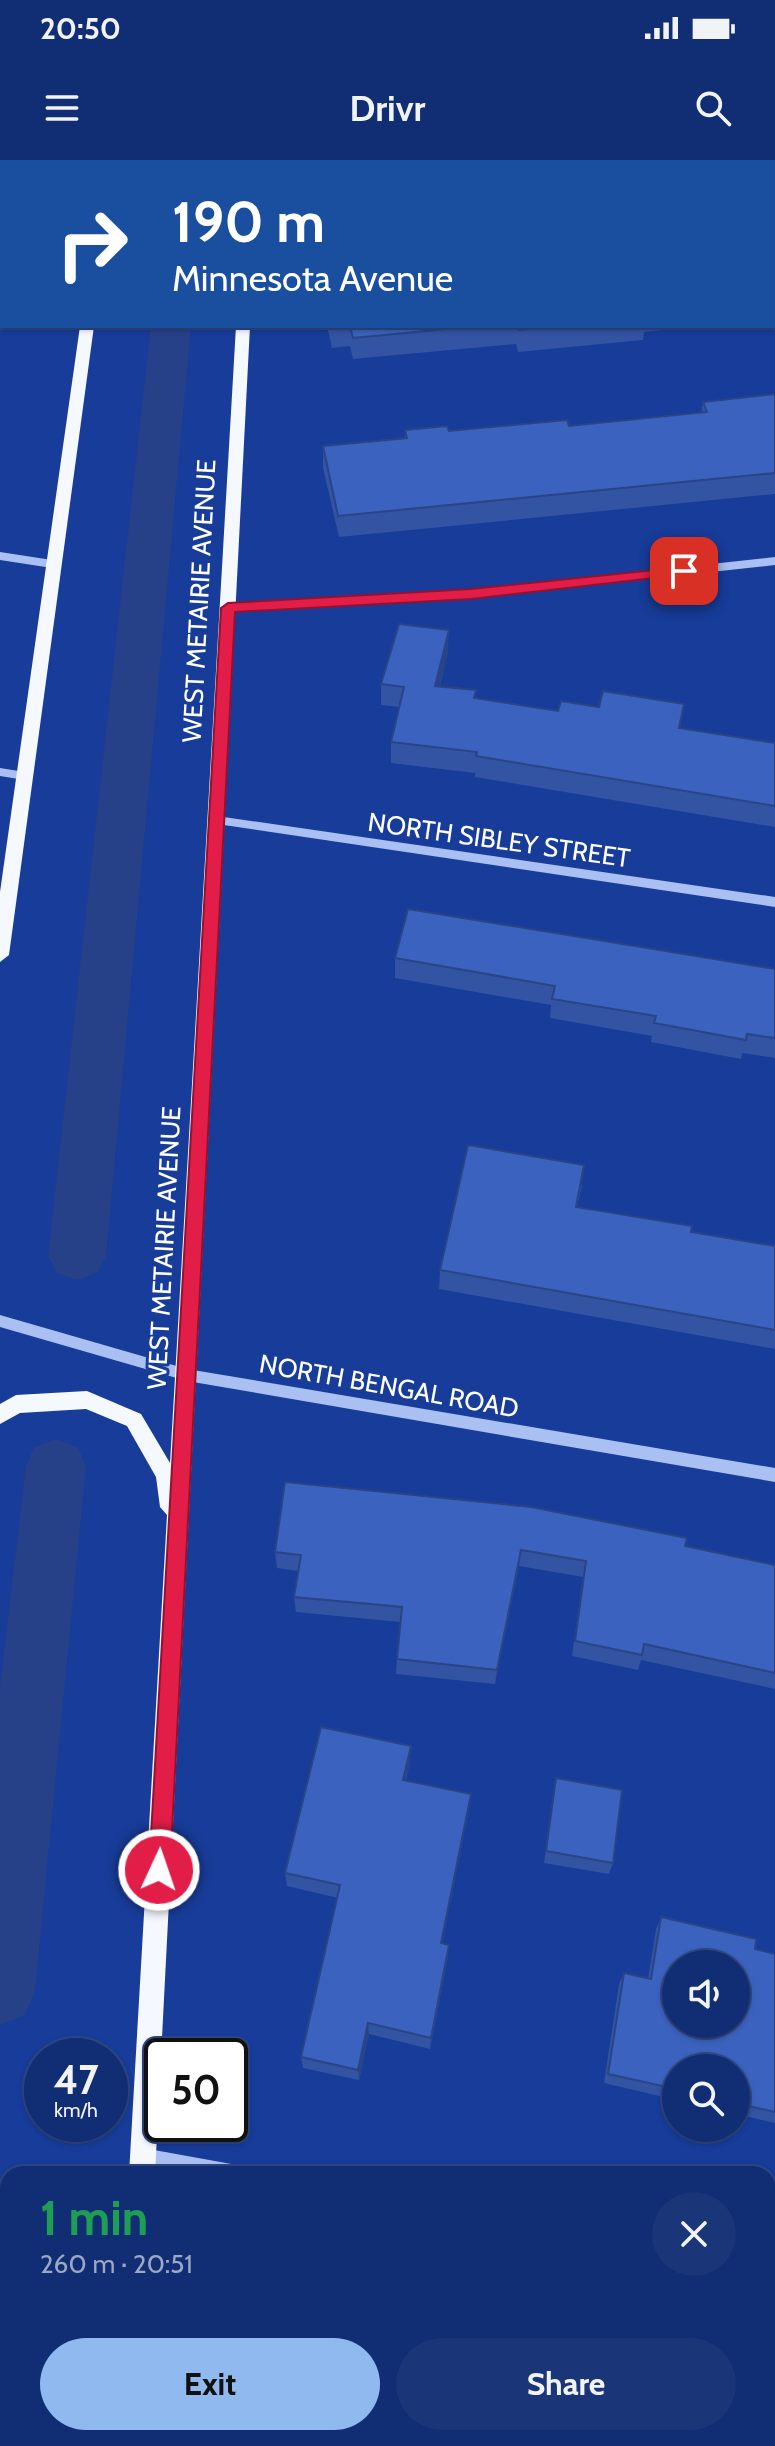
<!DOCTYPE html>
<html lang="en">
<head>
<meta charset="utf-8">
<style>
  :root { --surface:#112d73; --page:#1a3578; --text:#f1f3f6; --muted:#9ca8c4; --line:#304985; --accent:#90b9f0 }
  body { margin:0; font-family:Cabin,sans-serif; background:var(--page); color:var(--text); height:100vh; display:flex; flex-direction:column; font-size:30px; white-space:nowrap }
  * { box-sizing:border-box; margin:0 }
  p { font-size:26px; color:var(--muted) }
  .icon { flex:none; width:44px; height:44px; fill:none; stroke:currentColor; stroke-width:2; stroke-linecap:round; stroke-linejoin:round }
  .map { position:relative; flex:1; overflow:hidden }
  .side { position:absolute; left:0px; top:2006px; width:776px; height:280px; display:flex; flex-direction:column; background:var(--surface); border-radius:24px 24px 0 0; box-shadow:0 2px 6px #0004,0 0 0 2px var(--line) }
  .side>* { flex:none }
  .hud { position:absolute; left:0px; top:0px; width:776px; height:168px; box-shadow:0 2px 6px #0004,0 0 0 2px var(--line); background:#1a4fa0; color:#fff; overflow:hidden }
  .buttons { position:absolute; left:662px; top:1790px; display:grid; gap:16px }
  .buttons a { display:grid; place-items:center; width:88px; height:88px; border-radius:50%; background:var(--surface); box-shadow:0 2px 6px #0004,0 0 0 2px var(--line); font-size:40px }
  .speed { position:absolute; left:24px; top:1878px; display:flex; gap:16px; font-size:40px; font-weight:700; text-align:center }
  .speed>* { display:grid; place-content:center; width:104px; height:104px; border-radius:50%; background:var(--surface); box-shadow:0 2px 6px #0004,0 0 0 2px var(--line); line-height:1 }
  .speed small { font-size:20px; font-weight:400 }
  .speed .limit { border:4px solid #111; border-radius:12px; background:#fff; color:#111 }
  .pin { position:absolute; display:grid; place-items:center; width:68px; height:68px; color:#fff; margin:-34px; border-radius:16px; box-shadow:0 4px 12px #0006 }
  .me { position:absolute; width:88px; margin:-44px; rotate:3deg; stroke-linejoin:round; filter:drop-shadow(0 0 6px #0008) }
  .turn { display:flex; align-items:center; gap:28px; height:168px; padding:0 40px; font-size:36px }
  .turn .icon { width:104px; height:104px; stroke-width:2.5 }
  .turn b { display:block; font-size:56px; line-height:68px }
  .round { display:grid; place-items:center; flex:none; width:84px; height:84px; border-radius:42px; background:var(--page) }
  .head { display:flex; align-items:center; justify-content:space-between; height:136px; padding:0 40px }
  h1 { font-size:48px; font-weight:700; line-height:60px; color:#1e9e55 }
  .action { display:flex; gap:16px; margin-top:auto; padding:16px 40px }
  .action a { flex:1; height:92px; border-radius:48px; background:var(--accent); color:#111; font-size:32px; font-weight:700; line-height:92px; text-align:center }
  .action a+a { background:var(--page); color:var(--text) }
  .status { display:flex; justify-content:space-between; align-items:center; height:56px; padding:0 40px; background:var(--surface); direction:ltr }
  .status svg { height:22px; fill:currentColor }
  header { display:flex; justify-content:space-between; align-items:center; height:104px; padding:0 40px; background:var(--surface); font-size:36px; font-weight:700 }
  .map>svg:first-child { display:block }
</style>
</head>
<body>
<div class="status"><b>20:50</b><svg viewBox="0 0 49 12"><path d="M0 12V9h3v3zM5 12V6h3v6zM10 12V3h3v9zM15 12V0h3v12zM26 1h20v11H26zM47 4h2v5h-2z"/></svg></div>
<header><svg class="icon" aria-label="menu" viewBox="0 0 24 24"><path d="M4 6h16M4 12h16M4 18h16"/></svg>Drivr<svg class="icon" aria-label="search" viewBox="0 0 24 24"><circle cx="10" cy="10" r="6"/><path d="M15 15l6 6"/></svg></header>
<div class="map">
<svg width="775" height="2286" viewBox="0 0 775 2286">
  <rect width="100%" height="100%" fill="#173c99"/>
  <g fill="none" stroke-linecap="round" stroke-linejoin="round">
    <!-- canal -->
    <g fill="#274188" fill-rule="evenodd">
      <rect x="169" y="0" width="38" height="2"/>
      <path d="M 151,166 L 191,166 L 106,1096 L 97,1113 L 77,1120 L 57,1113 L 48,1096 Z"/>
      <path d="M 56,1279 L 78,1287 L 86,1306 L 35,1830 L 25,1855 L 0,1865 L 0,1527 L 26,1306 L 34,1287 Z"/>
    </g>
    <!-- minor -->
    <g fill="#abc0f2" fill-rule="evenodd">
      <rect x="774" y="48" width="1" height="6"/>
      <path d="M 0,392 L 52,400 L 57,404 L 52,408 L 0,400 Z"/>
      <path d="M 775,397 L 775,405 L 471,438 L 228,452 L 222,448 L 228,444 L 471,430 Z"/>
      <path d="M 0,608 L 25,612 L 31,616 L 25,620 L 0,616 Z"/>
      <path d="M 217,656 L 775,737 L 775,747 L 217,664 L 211,660 Z"/>
      <path d="M 0,1155 L 187,1209 L 775,1308 L 775,1322 L 187,1221 L 0,1167 Z"/>
      <path d="M 143,1988 L 237,2005 L 243,2008 L 246,2014 L 188,2014 L 143,2006 L 137,2003 L 134,1997 L 137,1991 Z"/>
      <path d="M 768,2131 L 775,2133 L 775,2151 L 768,2149 Z"/>
    </g>
    <!-- major -->
    <g fill="#f6f8ff" fill-rule="evenodd">
      <rect x="105" y="0" width="12" height="2"/>
      <rect x="248" y="0" width="12" height="2"/>
      <path d="M 80,166 L 94,166 L 9,795 L 0,802 L 0,732 Z"/>
      <path d="M 236,166 L 250,166 L 155,2014 L 129,2014 L 167,1355 L 160,1347 L 156,1317 L 127,1266 L 86,1249 L 20,1253 L 0,1264 L 0,1244 L 16,1235 L 87,1231 L 141,1254 L 170,1303 Z"/>
      <path d="M 111,2278 L 137,2278 L 137,2286 L 109,2286 Z"/>
    </g>
  </g>
  <!-- wall -->
  <g fill="#3354a3">
    <path d="M 333,0 L 775,0 L 775,1 L 763,2 L 333,2 Z"/>
    <path d="M 774,76 L 775,76 L 774,158 Z"/>
    <path d="M 327,166 L 698,166 L 644,172 L 643,180 L 518,192 L 516,184 L 353,199 L 350,186 L 332,188 Z"/>
    <path d="M 775,234 L 775,334 L 339,377 L 323,308 L 323,286 L 405,278 L 405,270 L 449,271 L 569,266 L 701,253 L 703,242 Z"/>
    <path d="M 448,491 L 440,526 L 476,530 L 475,538 L 775,583 L 775,667 L 475,617 L 475,613 L 391,603 L 391,582 L 399,547 L 381,545 L 381,524 Z"/>
    <path d="M 395,798 L 775,809 L 775,898 L 742,893 L 741,899 L 651,882 L 652,876 L 550,858 L 551,845 L 395,818 Z"/>
    <path d="M 582,1025 L 577,1047 L 691,1072 L 775,1086 L 775,1189 L 439,1129 L 440,1110 Z"/>
    <path d="M 685,1386 L 775,1405 L 775,1529 L 641,1500 L 638,1510 L 572,1496 L 583,1417 L 519,1406 L 495,1524 L 396,1514 L 397,1499 L 400,1462 L 296,1452 L 294,1437 L 298,1411 L 277,1408 L 275,1392 Z"/>
    <path d="M 410,1601 L 406,1621 L 471,1634 L 469,1649 L 442,1783 L 448,1797 L 430,1889 L 369,1874 L 359,1920 L 303,1908 L 301,1897 L 338,1738 L 287,1726 L 285,1713 Z"/>
    <path d="M 556,1618 L 613,1703 L 609,1714 L 544,1703 Z"/>
    <path d="M 661,1757 L 755,1789 L 775,1794 L 775,1963 L 736,1954 L 736,1908 L 676,1908 L 676,1940 L 604,1923 L 619,1824 L 624,1813 L 648,1819 L 656,1769 Z"/>
  </g>
  <!-- shaded-wall -->
  <g fill="#294585">
    <path d="M 2,72 L 2,119 L 0,132 L 0,84 Z"/>
    <path d="M 449,470 L 448,491 L 435,547 L 435,526 Z"/>
    <path d="M 521,1390 L 519,1406 L 495,1524 L 497,1510 Z"/>
    <path d="M 411,1586 L 410,1601 L 402,1635 L 403,1620 Z"/>
    <path d="M 471,1634 L 469,1649 L 440,1795 L 441,1783 Z"/>
    <path d="M 449,1785 L 448,1797 L 430,1889 L 431,1878 Z"/>
    <path d="M 368,1863 L 369,1874 L 359,1920 L 358,1910 Z"/>
  </g>
  <!-- building -->
  <g fill="#3b62be" stroke="#294585" stroke-width="2" fill-rule="evenodd">
    <path d="M 0,0 L 18,0 L 18,2 L 2,2 L 2,72 L 0,84 Z"/>
    <path d="M 338,0 L 483,0 L 472,2 L 338,2 Z"/>
    <path d="M 486,0 L 540,0 L 516,2 L 487,2 Z"/>
    <path d="M 774,76 L 775,76 L 774,137 Z"/>
    <path d="M 350,166 L 478,166 L 353,178 Z"/>
    <path d="M 518,166 L 566,166 L 519,170 Z"/>
    <path d="M 775,234 L 775,313 L 338,356 L 323,286 L 407,278 L 405,270 L 447,266 L 449,271 L 567,260 L 569,266 L 707,252 L 703,242 Z"/>
    <path d="M 399,464 L 449,470 L 435,526 L 476,530 L 474,538 L 558,551 L 561,541 L 599,547 L 603,531 L 684,544 L 679,568 L 775,583 L 775,646 L 476,596 L 477,592 L 391,582 L 404,527 L 381,524 Z"/>
    <path d="M 408,749 L 775,809 L 775,878 L 747,874 L 746,880 L 654,863 L 656,856 L 552,839 L 555,826 L 395,798 Z"/>
    <path d="M 468,985 L 584,1005 L 576,1047 L 692,1066 L 691,1072 L 775,1086 L 775,1170 L 440,1110 Z"/>
    <path d="M 285,1322 L 531,1347 L 687,1378 L 685,1386 L 775,1405 L 775,1513 L 644,1484 L 642,1495 L 575,1481 L 586,1401 L 521,1390 L 497,1510 L 397,1499 L 402,1447 L 294,1437 L 301,1395 L 275,1392 Z"/>
    <path d="M 321,1567 L 411,1586 L 403,1620 L 471,1634 L 441,1783 L 449,1785 L 431,1878 L 368,1863 L 358,1910 L 301,1897 L 340,1725 L 285,1713 Z"/>
    <path d="M 556,1618 L 622,1630 L 613,1703 L 546,1691 Z"/>
    <path d="M 661,1757 L 756,1779 L 755,1789 L 775,1794 L 775,1952 L 736,1943 L 736,1908 L 676,1908 L 676,1929 L 608,1914 L 624,1813 L 651,1819 ZM 676,1804 L 736,1804 L 736,1864 L 676,1864 Z"/>
  </g>
  <!-- route -->
  <path fill="#e11d48" stroke="#92132f" stroke-width="2" d="M 684,407 L 689,408 L 689,414 L 471,439 L 235,452 L 170,1710 L 167,1718 L 159,1721 L 152,1718 L 149,1710 L 221,448 L 228,443 L 471,429 Z"/>
  <g text-anchor="middle" stroke-width="6" stroke-linejoin="round" paint-order="stroke">
    <!-- street labels -->
    <g font-size="26" fill="#fff" stroke="#173c99">
      <text transform="translate(199 441) rotate(-87)" y="9">WEST METAIRIE AVENUE</text>
      <text transform="translate(499 680) rotate(8)" y="9">NORTH SIBLEY STREET</text>
      <text transform="translate(164 1088) rotate(-87)" y="9">WEST METAIRIE AVENUE</text>
      <text transform="translate(389 1226) rotate(10)" y="9">NORTH BENGAL ROAD</text>
    </g>
  </g>
</svg>
<div class="buttons">
<a><svg class="icon" aria-label="sound" viewBox="0 0 24 24"><path d="M4 9h4l5-4v14l-5-4H4zM17 9q2 3 0 6"/></svg></a>
<a><svg class="icon" aria-label="search" viewBox="0 0 24 24"><circle cx="10" cy="10" r="6"/><path d="M15 15l6 6"/></svg></a>
</div>
<div class="speed"><div>47<small>km/h</small></div><div class="limit">50</div></div>
<div class="pin" style="left:684px;top:411px;background:#d93025"><svg class="icon" aria-label="arrive" viewBox="0 0 24 24"><path d="M6 21V4h12l-3 4 3 4H6"/></svg></div>
<svg class="me" style="left:159px;top:1710px" viewBox="-20 -20 40 40"><circle r="17" fill="#e11d48" stroke="#fff" stroke-width="3"/><path d="M0-11L8 9 0 5-8 9z" fill="#fff"/></svg>
<div class="hud">
<div class="turn"><svg class="icon" aria-label="right" viewBox="0 0 24 24"><path d="M7 20v-9h11M14 6l5 5-5 5"/></svg><div><b>190 m</b>Minnesota Avenue</div></div>
</div>
<section class="side">
<div class="head"><div><h1>1 min</h1><p>260 m · 20:51</p></div><a class="round"><svg class="icon" aria-label="close" viewBox="0 0 24 24"><path d="M6 6l12 12M18 6L6 18"/></svg></a></div>
<div class="action"><a>Exit</a><a>Share</a></div>
</section>
</div>
</body>
</html>
